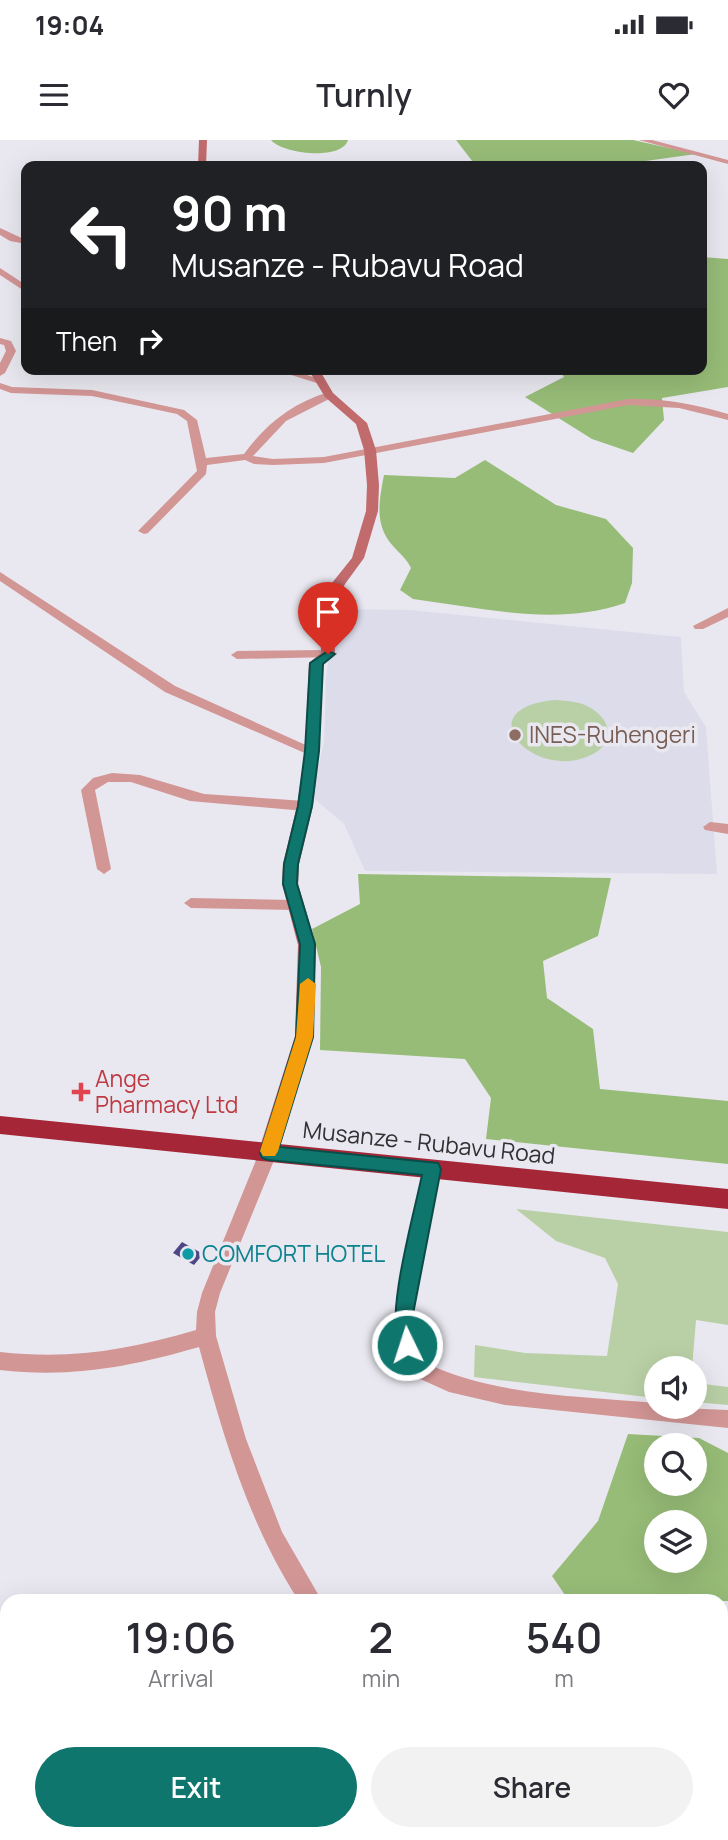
<!DOCTYPE html>
<html lang="en">
<head>
<meta charset="utf-8">
<style>
  :root { --surface:#fff; --page:#f2f2f3; --text:#2b2b33; --muted:#7c7c81; --accent:#0f766e }
  body { margin:0; font-family:Manrope,sans-serif; background:var(--page); color:var(--text); height:100vh; display:flex; flex-direction:column; font-size:26px; white-space:nowrap }
  * { box-sizing:border-box; margin:0 }
  p { font-size:23px; color:var(--muted) }
  .icon { flex:none; width:38px; height:38px; fill:none; stroke:currentColor; stroke-width:2; stroke-linecap:round; stroke-linejoin:round }
  .map { position:relative; flex:1; overflow:hidden }
  .panel { position:absolute; left:0px; top:1454px; width:728px; height:247px; display:flex; flex-direction:column; background:var(--surface); border-radius:21px 21px 0 0; box-shadow:0 7px 28px #0002 }
  .panel>* { flex:none }
  .top-card { position:absolute; left:21px; top:21px; width:686px; height:214px; border-radius:14px; box-shadow:0 7px 28px #0002; background:#202124; color:#fff; overflow:hidden }
  .buttons { position:absolute; left:644px; top:1216px; display:grid; gap:14px }
  .buttons a { display:grid; place-items:center; width:63px; height:63px; border-radius:50%; background:var(--surface); box-shadow:0 7px 28px #0002; font-size:35px }
  .pin { position:absolute; display:grid; place-items:center; width:60px; height:60px; color:#fff; margin:-72px -30px; border-radius:50% 50% 50% 0; rotate:-45deg; box-shadow:0 0 7px #0007 }
  .pin .icon { rotate:45deg }
  .me { position:absolute; width:77px; margin:-38px; rotate:356deg; stroke-linejoin:round; filter:drop-shadow(0 0 5px #0008) }
  .turn { display:flex; align-items:center; gap:24px; height:147px; padding:0 35px; font-size:32px }
  .turn .icon { width:91px; height:91px; stroke-width:2.5 }
  .turn b { display:block; font-size:49px; line-height:60px }
  .then { display:flex; align-items:center; height:66px; padding:0 35px; background:#0003; gap:14px; font-size:26px }
  .eta { display:flex; justify-content:space-evenly; align-items:center; height:119px; text-align:center }
  .eta b { font-size:42px; font-weight:600; line-height:49px }
  .action { display:flex; gap:14px; margin-top:auto; padding:14px 35px }
  .action a { flex:1; height:80px; border-radius:42px; background:var(--accent); color:#fff; font-size:28px; font-weight:600; line-height:80px; text-align:center }
  .action a+a { background:var(--page); color:var(--text) }
  .status { display:flex; justify-content:space-between; align-items:center; height:49px; padding:0 35px; background:var(--surface); direction:ltr }
  .status svg { height:19px; fill:currentColor }
  header { display:flex; justify-content:space-between; align-items:center; height:91px; padding:0 35px; background:var(--surface); font-size:32px; font-weight:600 }
  .map>svg:first-child { display:block }
</style>
</head>
<body>
<div class="status"><b>19:04</b><svg viewBox="0 0 49 12"><path d="M0 12V9h3v3zM5 12V6h3v6zM10 12V3h3v9zM15 12V0h3v12zM26 1h20v11H26zM47 4h2v5h-2z"/></svg></div>
<header><svg class="icon" aria-label="menu" viewBox="0 0 24 24"><path d="M4 6h16M4 12h16M4 18h16"/></svg>Turnly<svg class="icon" aria-label="heart" viewBox="0 0 24 24"><path d="M12 20l-8-8c-3-5 5-10 8-4 3-6 11-1 8 4z"/></svg></header>
<div class="map">
<svg width="728" height="1700" viewBox="0 0 728 1700">
  <rect width="100%" height="100%" fill="#e9e8f0"/>
  <!-- built -->
  <path fill="#dddceb" d="M 339,469 L 410,470 L 681,497 L 684,552 L 706,587 L 717,734 L 365,731 L 344,684 L 311,656 L 324,603 L 326,539 L 332,486 Z"/>
  <!-- green -->
  <g fill="#b9d0a6">
    <path d="M 555,560 C 566,561 577,561 587,566 C 612,578 617,604 589,616 C 532,641 466,568 555,560 Z"/>
    <path d="M 516,1069 L 728,1092 L 728,1185 L 696,1180 L 692,1228 L 656,1228 L 656,1258 L 474,1237 L 475,1205 L 525,1213 L 607,1216 L 618,1144 L 605,1118 L 556,1101 Z"/>
    <path d="M 695,1243 L 728,1247 L 728,1265 L 695,1262 Z"/>
  </g>
  <!-- forest -->
  <g fill="#97bc77" fill-rule="evenodd">
    <path d="M 271,0 L 348,0 C 342,21 282,14 271,0 Z"/>
    <path d="M 456,0 L 633,0 L 696,14 L 610,26 L 476,26 Z"/>
    <path d="M 702,117 L 728,119 L 728,247 L 662,258 L 664,280 L 633,313 L 592,299 L 525,257 L 564,237 L 559,229 L 702,229 Z"/>
    <path d="M 485,320 L 556,365 L 606,379 L 633,408 L 632,443 L 625,463 C 556,487 483,468 413,459 L 400,450 L 411,428 C 406,418 400,414 393,406 C 374,385 379,361 384,335 L 455,338 Z"/>
    <path d="M 358,734 L 611,738 L 598,796 L 543,821 L 547,858 L 593,889 L 600,949 L 728,961 L 728,1024 L 486,999 L 491,958 L 465,919 L 320,910 L 321,827 L 312,789 L 360,764 Z"/>
    <path d="M 628,1294 L 699,1298 L 728,1313 L 728,1461 L 569,1461 L 552,1436 L 598,1381 ZM 656,1306 L 695,1306 L 695,1344 L 656,1344 ZM 695,1382 L 695,1421 L 656,1421 L 656,1382 Z"/>
  </g>
  <!-- building -->
  <path fill="#4e4685" d="M 182,1102 L 203,1114 L 194,1125 L 173,1113 Z"/>
  <g fill="none" stroke-linecap="round" stroke-linejoin="round">
    <!-- street -->
    <g fill="#d29695" fill-rule="evenodd">
      <path d="M 639,0 L 652,0 L 728,20 L 728,24 Z"/>
      <path d="M 0,88 L 26,100 L 26,104 L 10,101 L 0,95 Z"/>
      <path d="M 0,128 L 26,145 L 26,152 L 0,135 Z"/>
      <path d="M 0,198 L 11,201 L 16,211 L 5,233 L 0,236 L 0,223 L 6,211 L 4,205 L 0,204 Z"/>
      <path d="M 272,229 L 289,229 L 325,241 L 320,244 Z"/>
      <path d="M 0,243 L 12,247 L 92,250 L 184,270 L 197,280 L 206,318 L 244,314 C 266,284 292,263 329,252 L 334,255 L 333,257 L 286,281 L 253,316 L 273,319 L 324,317 L 628,259 C 662,258 695,264 728,274 L 728,280 L 679,268 L 628,265 L 324,323 L 273,325 L 254,324 L 245,320 L 207,325 L 206,334 L 148,393 L 144,394 L 138,391 L 140,389 L 197,331 L 187,281 L 177,274 L 92,256 L 11,253 L 0,249 Z"/>
      <path d="M 0,432 L 175,546 L 319,611 L 312,615 L 307,614 L 165,552 L 0,441 Z"/>
      <path d="M 728,468 L 728,477 L 703,489 L 695,489 L 693,486 Z"/>
      <path d="M 328,510 L 332,511 L 332,517 L 237,519 L 231,515 L 237,511 Z"/>
      <path d="M 112,633 L 140,635 L 204,654 L 305,661 L 312,666 L 305,671 L 190,661 L 131,642 L 108,642 L 95,650 L 111,729 L 104,734 L 97,729 L 81,650 L 93,638 Z"/>
      <path d="M 710,682 L 728,684 L 728,694 L 705,690 L 703,687 Z"/>
      <path d="M 191,758 L 295,760 L 302,765 L 295,770 L 191,768 L 184,763 Z"/>
      <path d="M 268,1006 L 274,1008 L 277,1013 L 220,1153 L 215,1172 L 216,1196 L 246,1299 L 282,1392 L 322,1461 L 299,1461 C 248,1383 223,1295 199,1207 C 130,1227 72,1238 0,1230 L 0,1212 C 71,1220 128,1210 196,1190 L 197,1172 L 202,1153 L 259,1013 L 262,1008 Z"/>
      <path d="M 432,1022 L 438,1024 L 441,1029 L 413,1174 L 417,1205 L 422,1221 C 490,1256 581,1256 656,1263 L 656,1267 L 728,1270 L 728,1288 L 505,1265 L 449,1252 L 407,1233 L 397,1205 L 395,1174 L 423,1029 L 426,1024 Z"/>
      <rect x="0" y="1576" width="7" height="22"/>
      <path d="M 721,1632 L 728,1633 L 728,1657 L 721,1656 Z"/>
      <rect x="438" y="1694" width="24" height="6"/>
    </g>
    <!-- secondary -->
    <g fill="#c16b6d" fill-rule="evenodd">
      <path d="M 199,0 L 207,0 L 206,26 L 198,26 Z"/>
      <path d="M 308,229 L 319,229 L 333,253 L 367,283 L 376,310 L 379,345 L 378,371 L 364,418 L 345,444 L 334,466 L 335,514 L 323,524 L 319,611 L 313,666 L 299,724 L 298,744 L 316,805 L 313,896 L 278,1013 L 275,1019 L 268,1021 L 261,1019 L 258,1013 L 295,896 L 298,805 L 282,744 L 283,724 L 297,666 L 305,611 L 309,523 L 321,513 L 320,466 L 332,443 L 352,418 L 366,371 L 367,345 L 364,310 L 356,284 L 325,257 Z"/>
    </g>
    <!-- highway -->
    <path fill="#a52737" fill-rule="evenodd" d="M 0,976 L 728,1049 L 728,1069 L 0,994 Z"/>
  </g>
  <!-- route -->
  <path fill="#0f766e" stroke="#0a4d48" stroke-width="2" d="M 328,511 L 335,514 L 323,524 L 319,611 L 312,666 L 298,724 L 297,744 L 315,804 L 313,897 L 279,1007 L 438,1023 L 441,1029 L 413,1174 L 416,1205 L 414,1211 L 407,1214 L 400,1211 C 384,1177 414,1075 422,1035 L 268,1020 L 262,1018 L 260,1013 L 296,897 L 300,804 L 283,744 L 284,724 L 298,666 L 305,611 L 310,523 Z"/>
  <!-- slow -->
  <path fill="#f59e0b" d="M 308,838 L 316,844 L 313,897 L 278,1011 L 275,1016 L 263,1016 L 260,1011 L 296,897 L 300,844 Z"/>
  <!-- markers -->
  <circle fill="#8d6e63" stroke="#e9e8f0" stroke-width="2.5" cx="515" cy="595" r="7"/>
  <path fill="#e0444e" stroke="#e9e8f0" stroke-width="2.5" d="M77.5 941.5h7v7h7v7h-7v7h-7v-7h-7v-7h7z"/>
  <circle fill="#0f9aa8" stroke="#e9e8f0" stroke-width="2.5" cx="188" cy="1114" r="7"/>
  <g text-anchor="middle" stroke-width="7" stroke-linejoin="round" paint-order="stroke">
    <!-- education labels -->
    <g font-size="23" fill="#785e54" stroke="#e9e8f0" text-anchor="start">
      <text x="529" y="603">INES-Ruhengeri</text>
    </g>
    <!-- health labels -->
    <g font-size="23" fill="#be3a42" stroke="#e9e8f0" text-anchor="start">
      <text x="95" y="947">Ange<tspan x="95" dy="26">Pharmacy Ltd</tspan></text>
    </g>
    <!-- street labels -->
    <g font-size="23" fill="#313133" stroke="#e9e8f0">
      <text transform="translate(429 1003) rotate(6)" y="8">Musanze - Rubavu Road</text>
    </g>
    <!-- culture labels -->
    <g font-size="23" fill="#0d838f" stroke="#e9e8f0" text-anchor="start">
      <text x="202" y="1122">COMFORT HOTEL</text>
    </g>
  </g>
</svg>
<div class="buttons">
<a><svg class="icon" aria-label="sound" viewBox="0 0 24 24"><path d="M4 9h4l5-4v14l-5-4H4zM17 9q2 3 0 6"/></svg></a>
<a><svg class="icon" aria-label="search" viewBox="0 0 24 24"><circle cx="10" cy="10" r="6"/><path d="M15 15l6 6"/></svg></a>
<a><svg class="icon" aria-label="layers" viewBox="0 0 24 24"><path d="M12 4l9 5-9 5-9-5zM3 14l9 5 9-5"/></svg></a>
</div>
<div class="pin" style="left:328px;top:514px;background:#d93025"><svg class="icon" aria-label="arrive" viewBox="0 0 24 24"><path d="M6 21V4h12l-3 4 3 4H6"/></svg></div>
<svg class="me" style="left:407px;top:1205px" viewBox="-20 -20 40 40"><circle r="17" fill="#0f766e" stroke="#fff" stroke-width="3"/><path d="M0-11L8 9 0 5-8 9z" fill="#fff"/></svg>
<div class="top-card">
<div class="turn"><svg class="icon" aria-label="left" viewBox="0 0 24 24"><path d="M17 20v-9H6M10 6l-5 5 5 5"/></svg><div><b>90 m</b>Musanze - Rubavu Road</div></div>
<div class="then">Then<svg class="icon" aria-label="right" viewBox="0 0 24 24"><path d="M7 20v-9h11M14 6l5 5-5 5"/></svg></div>
</div>
<section class="panel">
<div class="eta">
<div><b>19:06</b><p>Arrival</p></div>
<div><b>2</b><p>min</p></div>
<div><b>540</b><p>m</p></div>
</div>
<div class="action"><a>Exit</a><a>Share</a></div>
</section>
</div>
</body>
</html>
